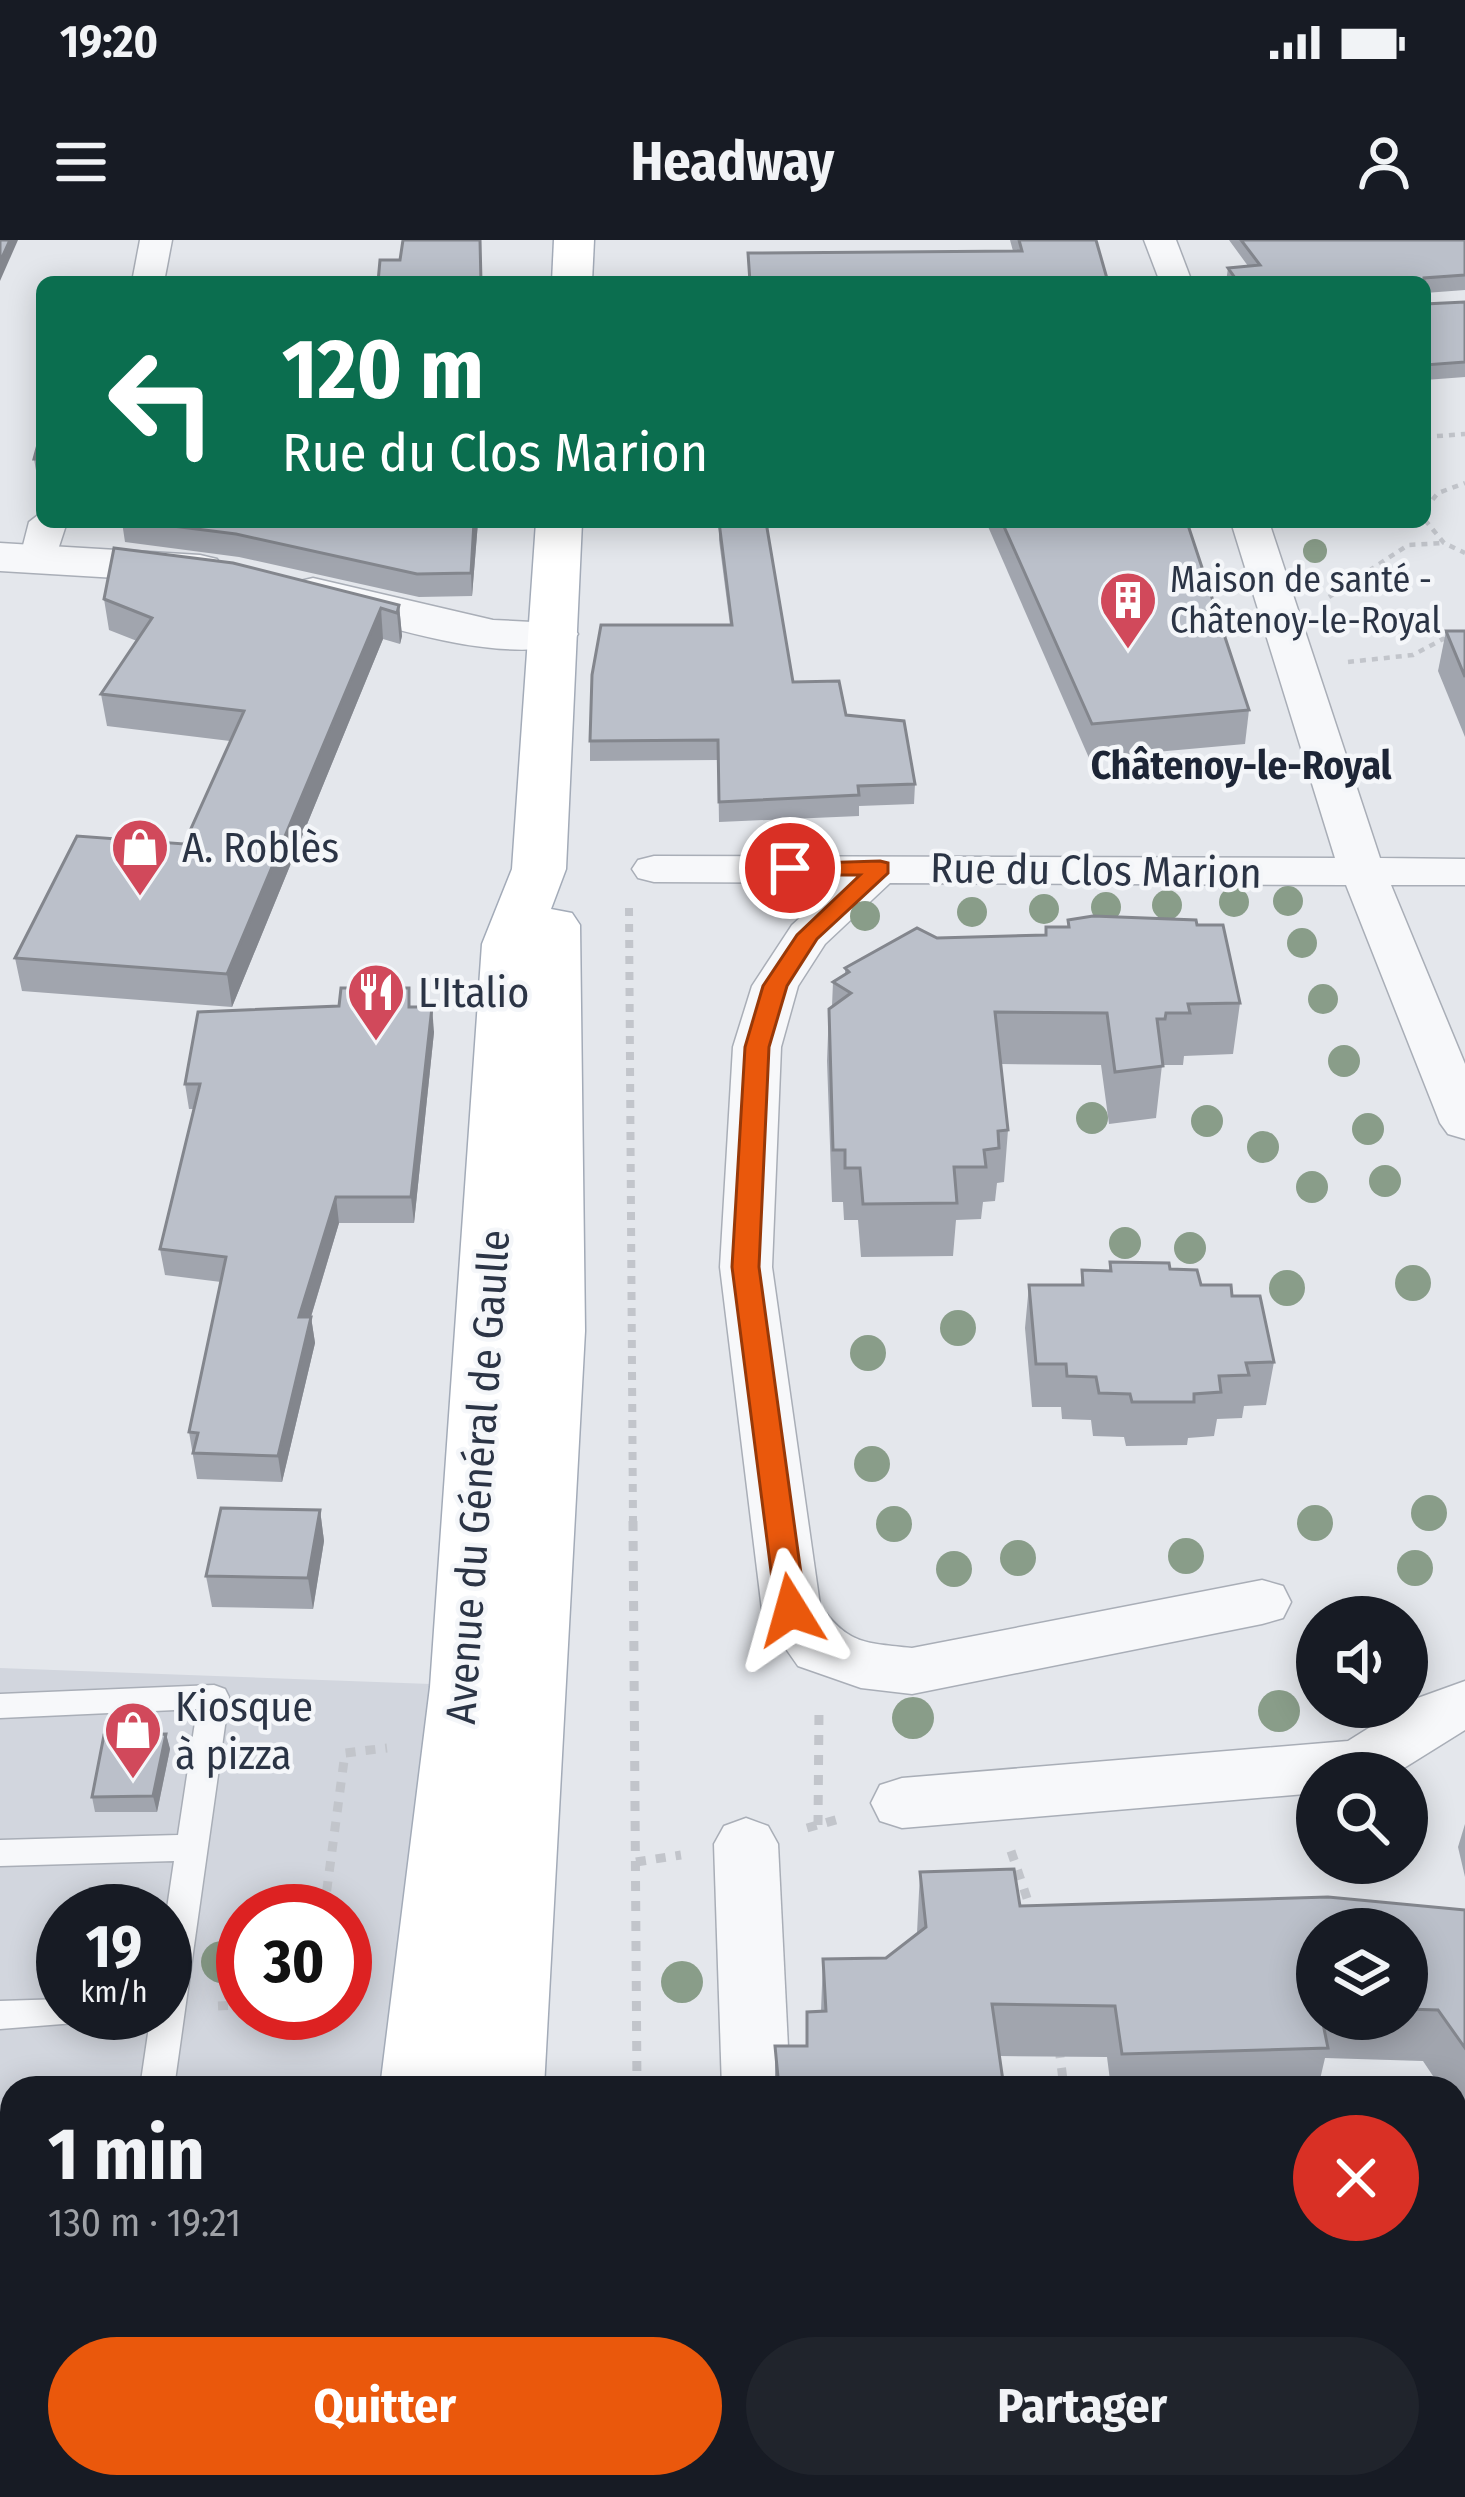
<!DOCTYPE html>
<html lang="fr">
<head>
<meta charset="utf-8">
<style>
  :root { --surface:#171b24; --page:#20242c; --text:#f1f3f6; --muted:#9ea1a6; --accent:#ea580c }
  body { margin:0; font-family:"Fira Sans Condensed",sans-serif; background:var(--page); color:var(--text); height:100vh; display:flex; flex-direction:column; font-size:45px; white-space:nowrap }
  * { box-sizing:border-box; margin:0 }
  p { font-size:39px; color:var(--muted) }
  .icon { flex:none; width:66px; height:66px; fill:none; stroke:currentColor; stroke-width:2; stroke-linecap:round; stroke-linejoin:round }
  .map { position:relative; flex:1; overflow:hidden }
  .details { position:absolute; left:0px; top:1836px; width:1467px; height:423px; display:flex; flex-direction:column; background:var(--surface); border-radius:36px 36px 0 0; box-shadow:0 6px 30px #0003 }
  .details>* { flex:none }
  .guide { position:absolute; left:36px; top:36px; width:1395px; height:252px; border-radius:18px; box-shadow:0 6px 30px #0003; background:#0b6e4f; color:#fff; overflow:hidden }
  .controls { position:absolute; left:1296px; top:1356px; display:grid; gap:24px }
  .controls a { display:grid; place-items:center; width:132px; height:132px; border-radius:50%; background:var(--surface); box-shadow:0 6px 30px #0003; font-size:60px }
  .speed { position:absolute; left:36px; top:1644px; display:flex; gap:24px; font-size:60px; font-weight:700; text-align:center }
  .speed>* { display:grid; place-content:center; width:156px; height:156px; border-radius:50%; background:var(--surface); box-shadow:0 6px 30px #0003; line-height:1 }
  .speed small { font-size:30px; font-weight:400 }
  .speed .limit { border:18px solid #d22; background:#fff; color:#111 }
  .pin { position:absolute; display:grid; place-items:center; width:102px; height:102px; color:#fff; margin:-51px; border:6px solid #fff; border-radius:50%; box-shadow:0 3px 12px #0007 }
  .me { position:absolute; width:132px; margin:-66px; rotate:352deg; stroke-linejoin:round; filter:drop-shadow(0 0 9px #0008) }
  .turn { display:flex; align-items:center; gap:42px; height:252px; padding:0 48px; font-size:54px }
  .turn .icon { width:156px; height:156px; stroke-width:2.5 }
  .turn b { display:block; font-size:84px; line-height:102px }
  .round { display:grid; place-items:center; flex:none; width:126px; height:126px; border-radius:63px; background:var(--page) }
  .headline { display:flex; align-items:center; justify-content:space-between; height:204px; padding:0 48px }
  h1 { font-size:72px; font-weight:700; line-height:90px }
  .cta { display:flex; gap:24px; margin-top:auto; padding:24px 48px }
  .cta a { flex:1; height:138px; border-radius:72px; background:var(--accent); color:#fff; font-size:48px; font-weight:700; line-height:138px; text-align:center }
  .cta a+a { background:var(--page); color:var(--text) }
  .status { display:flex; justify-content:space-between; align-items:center; height:84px; padding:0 60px; background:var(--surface); direction:ltr }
  .status svg { height:33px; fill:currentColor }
  header { display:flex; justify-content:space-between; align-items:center; height:156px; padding:0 48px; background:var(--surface); font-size:54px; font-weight:700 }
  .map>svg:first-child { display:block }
</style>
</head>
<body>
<div class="status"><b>19:20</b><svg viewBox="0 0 49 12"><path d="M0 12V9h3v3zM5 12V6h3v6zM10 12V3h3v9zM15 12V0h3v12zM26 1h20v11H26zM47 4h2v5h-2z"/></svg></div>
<header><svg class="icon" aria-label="menu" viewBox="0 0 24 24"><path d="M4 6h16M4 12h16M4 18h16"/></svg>Headway<svg class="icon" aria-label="person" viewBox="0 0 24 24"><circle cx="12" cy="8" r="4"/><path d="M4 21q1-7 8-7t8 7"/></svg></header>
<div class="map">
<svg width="1465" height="2257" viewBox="0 0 1465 2257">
  <rect width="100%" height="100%" fill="#e4e7ec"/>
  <!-- built -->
  <path fill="#d2d6de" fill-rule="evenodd" d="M 0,1428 L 485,1446 L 429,1848 L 12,1848 L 12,2247 L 366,2247 L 364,2257 L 0,2257 ZM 63,1671 L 165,1671 L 165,1773 L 63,1773 ZM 243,1671 L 345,1671 L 345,1773 L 243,1773 Z"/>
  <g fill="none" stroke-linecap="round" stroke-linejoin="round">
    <defs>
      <g id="service">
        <path d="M 214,1445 L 225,1449 L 229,1457 L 174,1848 L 140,1848 L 151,1773 L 165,1773 L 165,1682 L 174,1621 L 0,1626 L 0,1600 L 178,1595 L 197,1469 L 0,1478 L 0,1454 Z"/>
        <path d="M 63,1759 L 63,1773 L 80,1773 L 75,1783 L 0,1789 L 0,1761 Z"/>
        <rect x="0" y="1940" width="12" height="32"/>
        <path d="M 12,2136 L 12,2172 L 0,2173 L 0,2137 Z"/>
        <path d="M 80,2247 L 118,2247 L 117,2257 L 79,2257 Z"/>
      </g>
      <g id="minor">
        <path d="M 140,0 L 172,0 L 164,42 L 132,42 Z"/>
        <path d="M 1144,0 L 1176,0 L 1192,42 L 1160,42 Z"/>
        <path d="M 42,272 L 42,282 L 67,282 L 53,325 L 25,325 L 20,317 L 29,282 Z"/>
        <path d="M 1231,282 L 1269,282 L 1380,618 L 1465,619 L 1465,645 L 1391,645 L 1465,824 L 1465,899 L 1448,894 L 1440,883 L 1346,645 L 890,643 L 825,704 L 798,746 L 781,807 L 772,1027 L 820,1365 C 848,1405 866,1403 912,1408 L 1262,1340 L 1283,1346 L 1291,1362 L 1283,1378 L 1262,1384 L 912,1454 L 861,1448 L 798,1426 L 770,1386 L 762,1370 L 720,1027 L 733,807 L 752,746 L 792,685 L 838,643 L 654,642 L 638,638 L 632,629 L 638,620 L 654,616 L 1335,618 Z"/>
        <path d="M 1465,1441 L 1465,1490 L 1396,1533 L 1317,1533 L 1317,1553 L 902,1588 L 880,1581 L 871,1563 L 880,1545 L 902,1538 L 1348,1501 L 1415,1459 Z"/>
        <path d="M 746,1578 L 768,1586 L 778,1604 L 790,1848 L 722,1848 L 714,1604 L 724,1586 Z"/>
        <rect x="734" y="2247" width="76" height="10"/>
      </g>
      <g id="tertiary">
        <path d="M 0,303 L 200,315 L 217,319 L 224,329 L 217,339 L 200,343 L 0,331 Z"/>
        <path d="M 313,338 L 493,380 L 571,384 L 578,394 L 571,404 C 489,425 378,382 296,362 L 289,352 L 296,342 Z"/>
      </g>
      <g id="primary">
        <path d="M 554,0 L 594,0 L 592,42 L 552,42 Z"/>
        <path d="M 536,282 L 582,282 L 566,629 L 551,669 L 572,673 L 580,685 L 585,1091 L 544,1848 L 380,1848 L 430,1447 L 482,704 L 512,629 Z"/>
        <path d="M 320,2247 L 412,2247 L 410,2257 L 318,2257 Z"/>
        <path d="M 429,2247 L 521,2247 L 520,2257 L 428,2257 Z"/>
      </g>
    </defs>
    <!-- service casing -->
    <use href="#service" stroke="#a9aeb7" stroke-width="3"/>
    <!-- minor casing -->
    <use href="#minor" stroke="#a9aeb7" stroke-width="3"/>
    <!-- tertiary casing -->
    <use href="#tertiary" stroke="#a9aeb7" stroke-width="3"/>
    <!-- primary casing -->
    <use href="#primary" stroke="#a3abb8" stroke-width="3"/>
    <!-- path-far2 -->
    <g stroke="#c2c5cb" stroke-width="4.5" stroke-dasharray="6 6" stroke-linecap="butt">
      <path d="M 1425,197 L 1465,194"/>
      <path d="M 1425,269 L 1438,253 L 1465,243"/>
      <path d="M 1425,280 L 1444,303 L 1465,313"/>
      <path d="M 1329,357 L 1408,305 L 1444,303"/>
      <path d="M 1348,422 L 1413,415 L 1443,399 L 1465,402"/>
    </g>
    <!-- path-far1 -->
    <path stroke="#c2c5cb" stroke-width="8" stroke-dasharray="8 8" stroke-linecap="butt" d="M 629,668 L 633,1284"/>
    <!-- path -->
    <g stroke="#c2c5cb" stroke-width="9" stroke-dasharray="10 10" stroke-linecap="butt">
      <path d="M 633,1281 L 637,1848"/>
      <path d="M 818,1585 L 819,1471"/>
      <path d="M 807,1588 L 839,1579"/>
      <path d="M 1011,1611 L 1031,1670"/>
      <path d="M 636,1622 L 681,1615"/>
      <path d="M 324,1671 L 345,1513 L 387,1508"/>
      <path d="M 218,1766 L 243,1765"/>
      <path d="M 1059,1808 L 1064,1848"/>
      <path d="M 1455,2090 L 1465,2089"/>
      <path d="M 640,2247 L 640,2257"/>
    </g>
    <!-- service -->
    <use href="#service" fill="#f7f8fa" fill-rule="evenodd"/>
    <!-- minor -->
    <use href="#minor" fill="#f7f8fa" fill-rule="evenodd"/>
    <!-- tertiary -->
    <use href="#tertiary" fill="#f7f8fa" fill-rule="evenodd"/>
    <!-- primary -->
    <use href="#primary" fill="#fff" fill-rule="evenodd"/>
  </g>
  <!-- trees -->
  <g fill="#899d89">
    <circle cx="1315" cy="311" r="12"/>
    <circle cx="1288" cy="661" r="15"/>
    <circle cx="1234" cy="662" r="15"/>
    <circle cx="1167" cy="665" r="15"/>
    <circle cx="1106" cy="667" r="15"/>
    <circle cx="1044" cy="669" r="15"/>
    <circle cx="972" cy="672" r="15"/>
    <circle cx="865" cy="676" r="15"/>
    <circle cx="1302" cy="703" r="15"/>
    <circle cx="1323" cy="759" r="15"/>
    <circle cx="1344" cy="821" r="16"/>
    <circle cx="1092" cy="878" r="16"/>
    <circle cx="1207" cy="881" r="16"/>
    <circle cx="1368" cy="889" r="16"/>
    <circle cx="1263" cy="907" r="16"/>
    <circle cx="1385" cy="941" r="16"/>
    <circle cx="1312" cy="947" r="16"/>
    <circle cx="1125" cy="1003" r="16"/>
    <circle cx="1190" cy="1008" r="16"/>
    <circle cx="1413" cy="1043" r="18"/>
    <circle cx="1287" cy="1048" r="18"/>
    <circle cx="958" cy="1088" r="18"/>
    <circle cx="868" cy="1113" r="18"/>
    <circle cx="872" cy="1224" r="18"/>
    <circle cx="1429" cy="1273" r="18"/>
    <circle cx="1315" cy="1283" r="18"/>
    <circle cx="894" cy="1284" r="18"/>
    <circle cx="1186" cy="1316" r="18"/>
    <circle cx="1018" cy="1318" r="18"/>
    <circle cx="1415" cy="1328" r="18"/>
    <circle cx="954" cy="1329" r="18"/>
    <circle cx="1279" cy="1471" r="21"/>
    <circle cx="913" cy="1478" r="21"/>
    <circle cx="222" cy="1722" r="21"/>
    <circle cx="682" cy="1742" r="21"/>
  </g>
  <!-- wall -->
  <g fill="#a1a5ae" fill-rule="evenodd">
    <path d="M 1010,0 L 1096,0 L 1108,42 L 748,42 L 748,13 L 1013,11 Z"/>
    <path d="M 1229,0 L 1465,0 L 1465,50 L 1425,53 L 1425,42 L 1226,42 L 1228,28 L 1248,26 Z"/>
    <path d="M 1465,62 L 1465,137 L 1425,140 L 1425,64 Z"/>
    <path d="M 42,190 L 42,241 L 38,242 L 34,219 Z"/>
    <path d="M 122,282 L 478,282 L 472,356 L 419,357 L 239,317 L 125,302 Z"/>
    <path d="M 719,282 L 793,442 L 846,475 L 915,544 L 914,564 L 859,566 L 859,576 L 719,582 L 718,520 L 590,521 L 590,501 L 730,385 L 719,300 Z"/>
    <path d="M 986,282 L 1187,282 L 1249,470 L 1245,504 L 1089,518 Z"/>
    <path d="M 104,359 L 399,365 L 402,396 L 400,404 L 383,399 L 232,767 L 22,751 L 15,718 L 184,604 L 230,501 L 107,486 L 101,454 L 137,401 L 109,390 Z"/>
    <path d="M 1446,391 L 1465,391 L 1465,497 L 1438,431 Z"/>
    <path d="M 1068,680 L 1197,685 L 1240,763 L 1233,814 L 1184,816 L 1183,825 L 1162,825 L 1156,878 L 1109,884 L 1101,825 L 1001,824 L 1008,890 L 1004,942 L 997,943 L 995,961 L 983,962 L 981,979 L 956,980 L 953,1016 L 861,1017 L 858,980 L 844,980 L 843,962 L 832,962 L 827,821 L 829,769 L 832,766 L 833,742 L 845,735 L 845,728 L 937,698 L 1046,695 L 1068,687 Z"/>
    <path d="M 411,767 L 434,792 L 414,983 L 339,983 L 311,1077 L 315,1103 L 282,1242 L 197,1239 L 189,1192 L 221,1042 L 165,1035 L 160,1009 L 194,869 L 189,869 L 185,844 Z"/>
    <path d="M 1110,1022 L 1170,1029 L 1201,1045 L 1232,1056 L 1274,1122 L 1266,1165 L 1244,1166 L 1242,1178 L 1217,1179 L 1214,1196 L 1188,1198 L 1187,1205 L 1126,1206 L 1124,1197 L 1093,1196 L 1091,1180 L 1062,1179 L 1061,1167 L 1032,1167 L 1025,1088 L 1029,1045 L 1081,1045 L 1082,1030 L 1109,1031 Z"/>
    <path d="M 320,1270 L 324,1301 L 313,1369 L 212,1367 L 206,1336 Z"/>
    <path d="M 166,1494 L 170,1509 L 157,1572 L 95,1572 L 92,1557 Z"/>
    <path d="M 1465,1584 L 1465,1637 L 1458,1607 Z"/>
    <path d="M 920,1632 L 1020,1666 L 1465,1670 L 1465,1883 L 1455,1868 L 1455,1848 L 1441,1848 L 1423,1821 L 1325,1818 L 1318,1848 L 1111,1848 L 1107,1817 L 999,1816 L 1004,1848 L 775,1848 L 775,1806 L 806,1806 L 807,1772 L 821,1771 L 823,1719 L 886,1718 L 917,1693 ZM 1317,1689 L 1407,1689 L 1407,1779 L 1317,1779 Z"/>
    <path d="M 1465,1897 L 1465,2020 L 1455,1976 L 1455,1927 Z"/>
    <path d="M 862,2247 L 1455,2247 L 1465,2257 L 863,2257 Z"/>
  </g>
  <!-- shaded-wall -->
  <g fill="#83868d">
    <path d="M 10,0 L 18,0 L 0,41 L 0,22 Z"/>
    <path d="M 474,282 L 478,282 L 472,356 L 471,333 Z"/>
    <path d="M 399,365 L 402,396 L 400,404 L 397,373 Z"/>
    <path d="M 381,368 L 383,399 L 232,767 L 227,734 Z"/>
    <path d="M 432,767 L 434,792 L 414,983 L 411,957 Z"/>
    <path d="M 336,957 L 339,983 L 303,1103 L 299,1077 Z"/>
    <path d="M 311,1077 L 315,1103 L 282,1242 L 278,1216 Z"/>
    <path d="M 320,1270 L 324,1301 L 313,1369 L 308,1338 Z"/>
    <path d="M 166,1494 L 170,1509 L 157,1572 L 153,1556 Z"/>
  </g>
  <!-- building -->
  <g fill="#bbc0ca" stroke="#83868d" stroke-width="3">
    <path d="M 0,0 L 10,0 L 0,22 Z"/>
    <path d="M 403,0 L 480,0 L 481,42 L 378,42 L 380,20 L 400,20 Z"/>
    <path d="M 1019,0 L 1096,0 L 1108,42 L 750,42 L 748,13 L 1022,11 Z"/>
    <path d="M 1241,0 L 1465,0 L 1465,35 L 1424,38 L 1424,42 L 1238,42 L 1228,28 L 1260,25 Z"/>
    <path d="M 1465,62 L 1465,122 L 1425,125 L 1425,64 Z"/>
    <path d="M 42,190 L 42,219 L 34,219 Z"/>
    <path d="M 141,282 L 474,282 L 471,333 L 417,334 L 236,294 Z"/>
    <path d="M 719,282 L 766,282 L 793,442 L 839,441 L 846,475 L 904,481 L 915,544 L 858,546 L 859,555 L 719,562 L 718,500 L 590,501 L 592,435 L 601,385 L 732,385 Z"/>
    <path d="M 1002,282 L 1187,282 L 1249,470 L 1092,484 Z"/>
    <path d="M 114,308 L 233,323 L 399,365 L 397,373 L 381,368 L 227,734 L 15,718 L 77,596 L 184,604 L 244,471 L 101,454 L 152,378 L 104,359 Z"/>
    <path d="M 1446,391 L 1465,391 L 1465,437 Z"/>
    <path d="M 1093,676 L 1196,680 L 1197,685 L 1223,685 L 1240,763 L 1188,764 L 1190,773 L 1166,773 L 1165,779 L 1157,779 L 1163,826 L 1115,832 L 1107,773 L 995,772 L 1008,890 L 998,891 L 999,908 L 984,910 L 986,927 L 954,927 L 957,963 L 863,964 L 860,928 L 845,928 L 845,910 L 833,910 L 829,769 L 851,753 L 833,742 L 849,732 L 845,728 L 917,688 L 937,698 L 1046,695 L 1046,687 L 1069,687 L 1068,680 Z"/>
    <path d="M 341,748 L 409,748 L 409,767 L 432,767 L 411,957 L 336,957 L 299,1077 L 311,1077 L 278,1216 L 193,1213 L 198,1193 L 189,1192 L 226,1017 L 160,1009 L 200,844 L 185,844 L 198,772 L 339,766 Z"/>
    <path d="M 1110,1022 L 1169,1023 L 1170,1029 L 1197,1030 L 1201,1045 L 1231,1045 L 1232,1056 L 1260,1056 L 1274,1122 L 1246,1123 L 1249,1135 L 1219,1136 L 1221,1152 L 1194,1154 L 1194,1162 L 1132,1162 L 1130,1154 L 1099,1153 L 1096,1137 L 1067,1136 L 1066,1124 L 1036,1124 L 1029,1045 L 1083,1045 L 1082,1030 L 1111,1031 Z"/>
    <path d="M 221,1268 L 320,1270 L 308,1338 L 206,1336 Z"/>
    <path d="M 166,1494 L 153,1556 L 92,1557 L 104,1495 Z"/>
    <path d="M 1014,1629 L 1020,1666 L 1328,1657 L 1465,1670 L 1465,1808 L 1438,1770 L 1407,1769 L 1407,1689 L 1317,1689 L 1317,1779 L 1322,1779 L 1328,1808 L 1122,1814 L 1115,1766 L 992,1764 L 1004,1848 L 779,1848 L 775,1806 L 807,1806 L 807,1772 L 826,1771 L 823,1719 L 886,1718 L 926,1687 L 920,1632 Z"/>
    <path d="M 1455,2157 L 1457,2157 L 1462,2176 L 1465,2176 L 1465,2257 L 981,2257 L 970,2247 L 1455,2247 Z"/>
  </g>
  <!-- route -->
  <path fill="#ea580c" stroke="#983908" stroke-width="3" d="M 880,621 L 888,623 L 888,633 L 817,699 L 787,746 L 769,807 L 759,1027 L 806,1370 L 801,1378 L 780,1378 L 776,1370 L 732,1027 L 745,807 L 763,746 L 797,695 L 860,635 L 790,635 L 779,628 L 782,624 Z"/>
  <!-- icons -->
  <defs>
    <symbol id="building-pin" viewBox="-11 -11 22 30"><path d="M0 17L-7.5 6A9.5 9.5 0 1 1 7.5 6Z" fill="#d1495b" stroke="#f4f6f9"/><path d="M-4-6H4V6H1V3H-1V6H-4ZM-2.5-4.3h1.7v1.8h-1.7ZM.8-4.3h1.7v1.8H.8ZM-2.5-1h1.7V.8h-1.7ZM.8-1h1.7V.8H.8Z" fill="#fff"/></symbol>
    <symbol id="shop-pin" viewBox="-11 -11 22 30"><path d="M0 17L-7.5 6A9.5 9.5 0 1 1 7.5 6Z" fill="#d1495b" stroke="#f4f6f9"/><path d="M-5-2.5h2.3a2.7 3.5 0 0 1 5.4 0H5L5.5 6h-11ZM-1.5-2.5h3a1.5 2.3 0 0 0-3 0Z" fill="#fff"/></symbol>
    <symbol id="restaurant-pin" viewBox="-11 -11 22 30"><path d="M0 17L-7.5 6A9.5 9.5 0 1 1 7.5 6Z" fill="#d1495b" stroke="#f4f6f9"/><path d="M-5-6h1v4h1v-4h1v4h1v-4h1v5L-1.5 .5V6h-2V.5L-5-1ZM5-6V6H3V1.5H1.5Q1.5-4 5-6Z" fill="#fff"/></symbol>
  </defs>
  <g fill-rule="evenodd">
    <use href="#building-pin" x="1095" y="327" width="66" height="90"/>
    <use href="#shop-pin" x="107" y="574" width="66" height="90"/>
    <use href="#restaurant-pin" x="343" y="719" width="66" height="90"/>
    <use href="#shop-pin" x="100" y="1457" width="66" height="90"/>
  </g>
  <g text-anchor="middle" stroke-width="9" stroke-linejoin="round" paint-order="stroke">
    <!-- far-poi labels -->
    <g font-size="36" fill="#2b3445" stroke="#f4f6f9" text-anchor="start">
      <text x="1170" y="352">Maison de santé -<tspan x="1170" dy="41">Châtenoy-le-Royal</tspan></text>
    </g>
    <!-- far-quarter labels -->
    <g font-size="39" font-weight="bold" fill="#1d2536" stroke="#f4f6f9">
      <text x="1241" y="539">Châtenoy-le-Royal</text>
    </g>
    <!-- poi labels -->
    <g font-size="42" fill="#2b3445" stroke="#f4f6f9" text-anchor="start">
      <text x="182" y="622">A. Roblès</text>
      <text x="418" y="767">L'Italio</text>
      <text x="175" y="1481">Kiosque<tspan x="175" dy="48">à pizza</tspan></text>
    </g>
    <!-- street labels -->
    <g font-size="42" fill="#2b3445" stroke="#f4f6f9">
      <text transform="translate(1096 630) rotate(1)" y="15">Rue du Clos Marion</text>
      <text transform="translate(477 1237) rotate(-86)" y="15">Avenue du Général de Gaulle</text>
    </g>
  </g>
</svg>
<div class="controls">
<a><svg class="icon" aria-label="sound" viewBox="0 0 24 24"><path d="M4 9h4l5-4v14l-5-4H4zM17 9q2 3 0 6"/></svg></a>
<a><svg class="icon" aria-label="search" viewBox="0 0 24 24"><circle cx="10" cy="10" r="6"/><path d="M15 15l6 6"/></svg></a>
<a><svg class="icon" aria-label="layers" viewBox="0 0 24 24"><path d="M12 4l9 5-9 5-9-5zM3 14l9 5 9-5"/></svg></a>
</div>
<div class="speed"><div>19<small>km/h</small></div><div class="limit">30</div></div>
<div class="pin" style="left:790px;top:628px;background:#d93025"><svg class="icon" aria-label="arrive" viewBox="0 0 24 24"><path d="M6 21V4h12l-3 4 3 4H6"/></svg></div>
<svg class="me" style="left:791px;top:1370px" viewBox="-20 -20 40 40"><path d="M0-17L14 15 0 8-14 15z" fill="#ea580c" stroke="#fff" stroke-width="4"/></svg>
<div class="guide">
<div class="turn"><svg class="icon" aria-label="left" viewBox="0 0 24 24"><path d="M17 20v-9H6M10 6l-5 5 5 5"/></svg><div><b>120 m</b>Rue du Clos Marion</div></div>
</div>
<section class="details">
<div class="headline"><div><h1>1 min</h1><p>130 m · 19:21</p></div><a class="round" style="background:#d93025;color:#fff"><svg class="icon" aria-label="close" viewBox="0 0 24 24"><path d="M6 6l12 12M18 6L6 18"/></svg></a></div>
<div class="cta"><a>Quitter</a><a>Partager</a></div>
</section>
</div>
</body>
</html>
